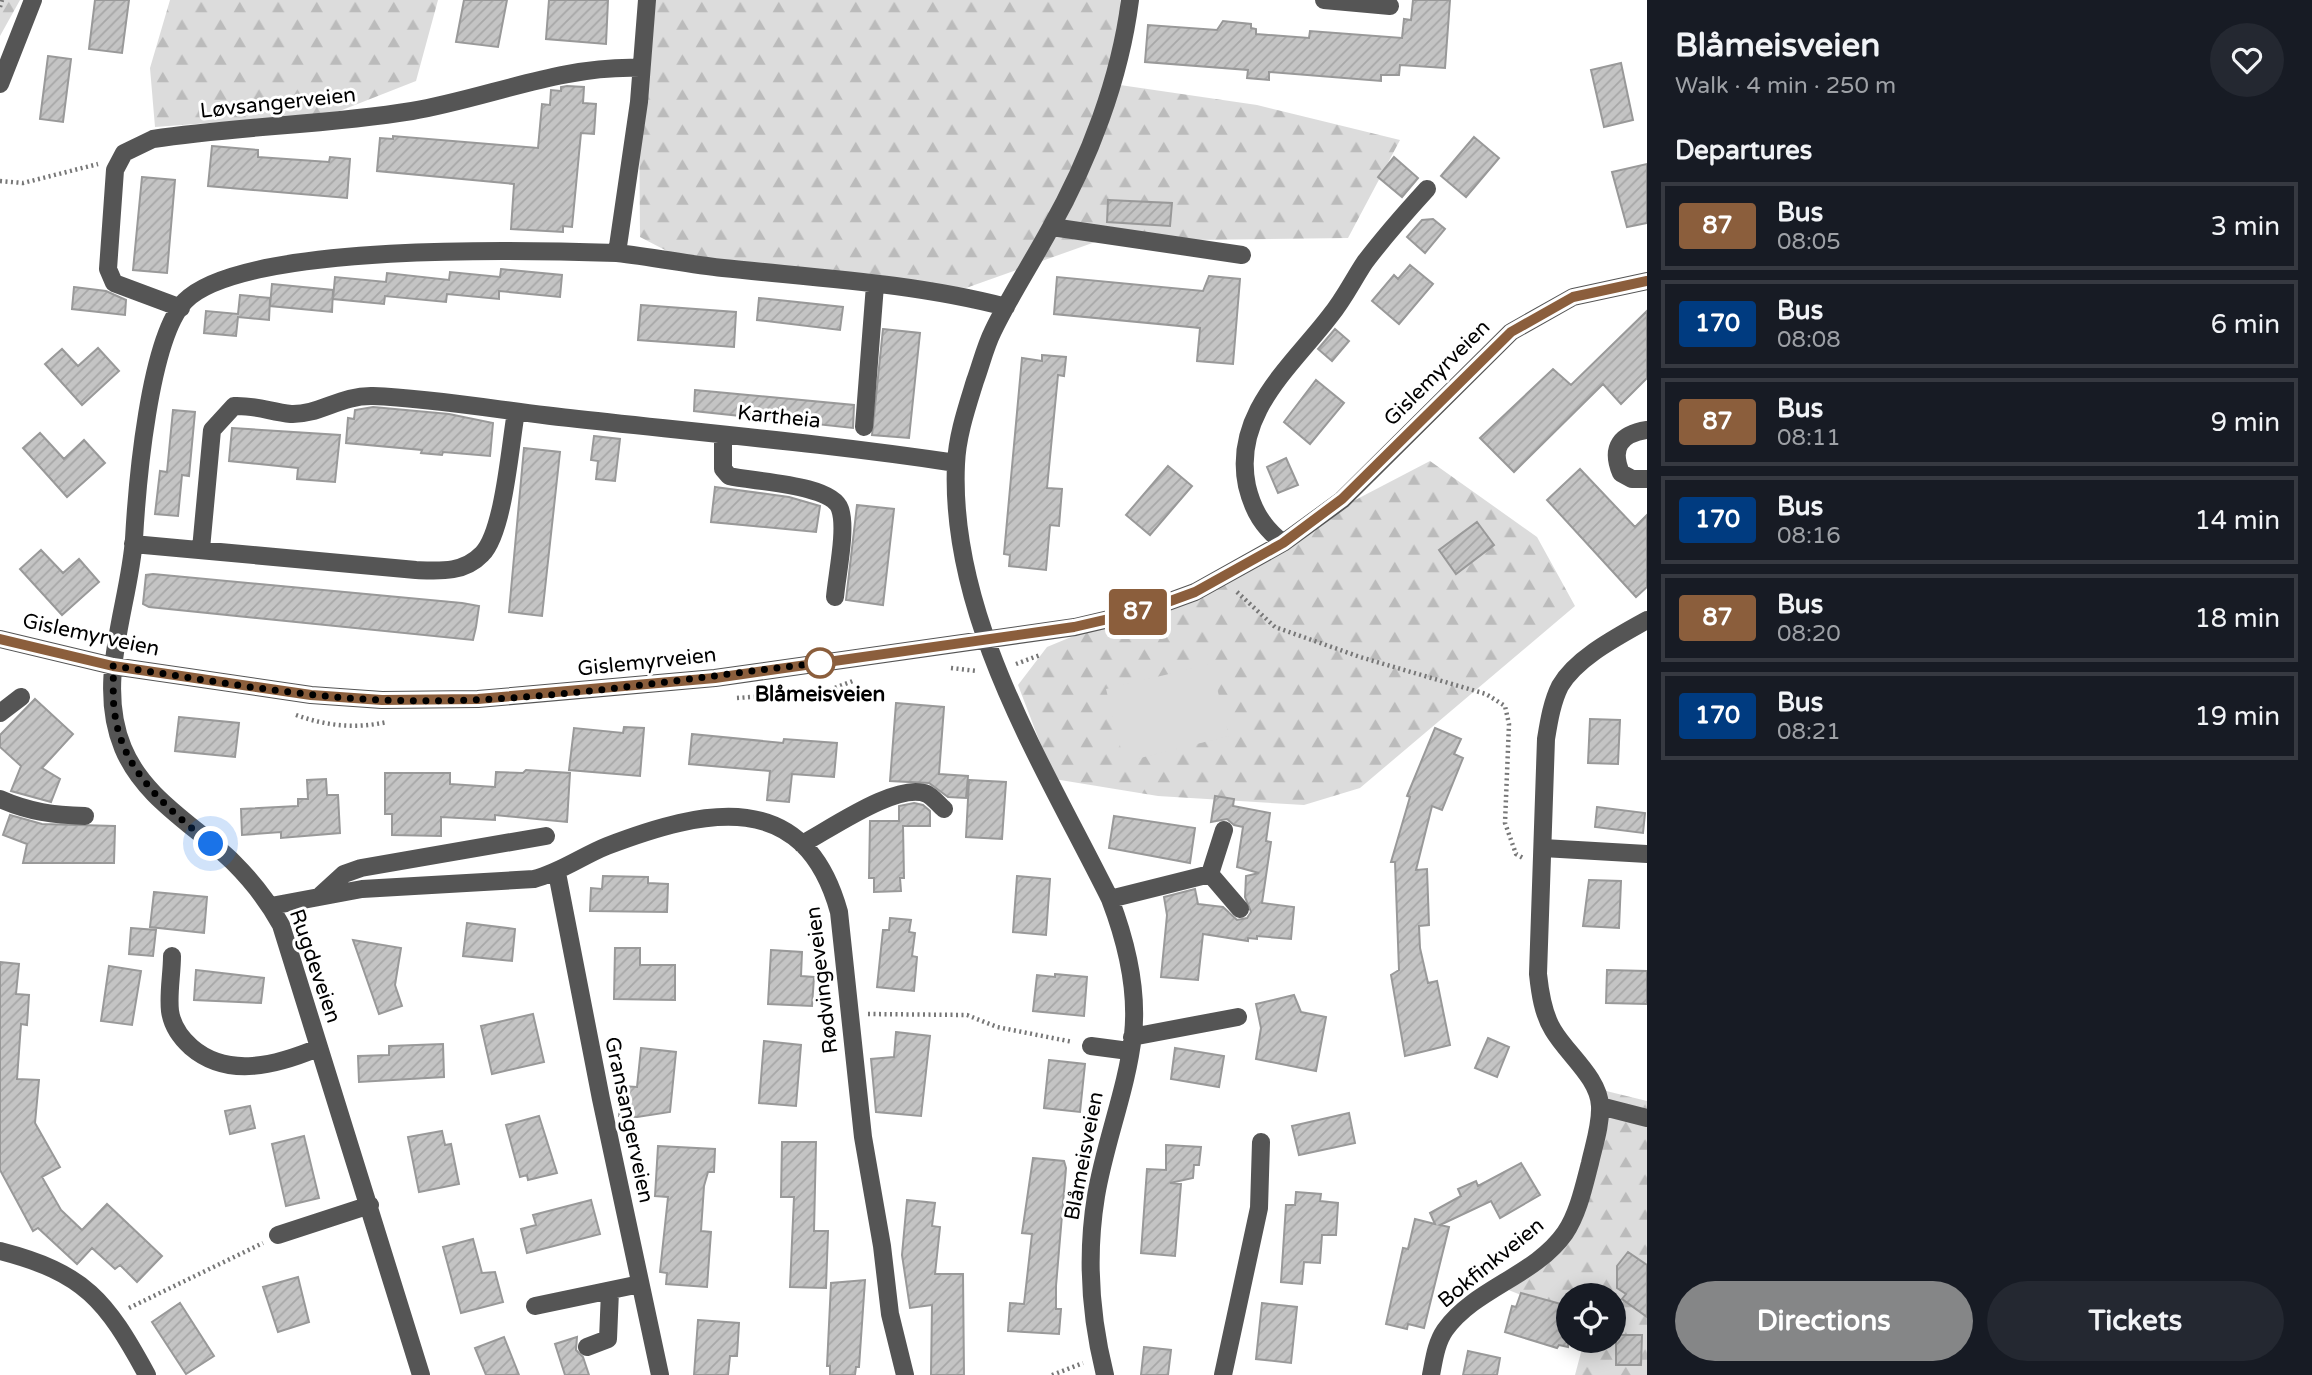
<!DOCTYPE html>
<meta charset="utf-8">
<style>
body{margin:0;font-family:"Varela Round",sans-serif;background:#242831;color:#f1f3f6;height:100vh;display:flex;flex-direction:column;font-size:26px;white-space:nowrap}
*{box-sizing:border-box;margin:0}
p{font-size:23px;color:#9ea1a6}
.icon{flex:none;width:38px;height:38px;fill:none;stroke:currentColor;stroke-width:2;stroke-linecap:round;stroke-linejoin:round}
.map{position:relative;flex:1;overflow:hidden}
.details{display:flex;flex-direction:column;background:#171b24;width:665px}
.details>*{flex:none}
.badge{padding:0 14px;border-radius:5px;font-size:24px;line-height:46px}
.buttons{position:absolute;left:1556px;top:1283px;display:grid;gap:14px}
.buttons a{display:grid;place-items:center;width:70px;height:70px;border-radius:50%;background:#171b24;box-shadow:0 4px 18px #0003;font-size:35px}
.you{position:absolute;width:35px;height:35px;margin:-18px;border:5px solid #fff;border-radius:50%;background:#1a73e8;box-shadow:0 0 0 10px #1a73e833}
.map>.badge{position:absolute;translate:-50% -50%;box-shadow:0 0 0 4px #fff}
h2{padding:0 28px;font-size:26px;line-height:63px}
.round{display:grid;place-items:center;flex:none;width:74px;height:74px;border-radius:37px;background:#242831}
.summary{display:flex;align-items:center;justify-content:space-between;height:119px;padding:0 28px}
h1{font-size:33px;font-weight:800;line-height:52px}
.primary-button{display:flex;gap:14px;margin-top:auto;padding:14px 28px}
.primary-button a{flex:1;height:80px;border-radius:42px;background:#858687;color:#fff;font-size:28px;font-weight:800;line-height:80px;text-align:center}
.primary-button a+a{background:#242831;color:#f1f3f6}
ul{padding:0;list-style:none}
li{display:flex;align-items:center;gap:21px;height:88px;margin:0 14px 10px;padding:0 14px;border:4px solid #363941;border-radius:0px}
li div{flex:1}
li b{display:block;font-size:26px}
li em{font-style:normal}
li .badge{min-width:77px;font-weight:700;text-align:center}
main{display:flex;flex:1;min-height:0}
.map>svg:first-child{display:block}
.forest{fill:url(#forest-firs)}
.pitch{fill:#dcdcdc}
.building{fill:url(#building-hatch);stroke:#999;stroke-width:2}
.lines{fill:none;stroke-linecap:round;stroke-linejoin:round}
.path{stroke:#777;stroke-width:4.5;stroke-dasharray:2 3.5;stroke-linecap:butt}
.minor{stroke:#555;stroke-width:18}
.line-casing{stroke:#fff;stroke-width:16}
.line{stroke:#8b5e3c;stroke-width:10}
.walk{stroke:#000;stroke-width:7;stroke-dasharray:0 12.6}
.stop-dot{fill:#fff;stroke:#8b5e3c;stroke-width:3.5}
.labels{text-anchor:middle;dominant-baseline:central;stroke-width:6;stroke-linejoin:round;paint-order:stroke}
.street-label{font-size:21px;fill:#000;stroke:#fff}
.stop-label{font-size:21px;font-weight:bold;fill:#000;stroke:#fff}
</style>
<main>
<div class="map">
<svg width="1647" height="1375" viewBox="0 0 1647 1375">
<defs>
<pattern id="forest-firs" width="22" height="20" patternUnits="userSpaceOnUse" patternTransform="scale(1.75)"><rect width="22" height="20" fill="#dcdcdc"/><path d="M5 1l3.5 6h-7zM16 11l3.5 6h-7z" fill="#bbb"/></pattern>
<pattern id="building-hatch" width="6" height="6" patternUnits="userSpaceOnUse" patternTransform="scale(1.75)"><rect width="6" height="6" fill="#c4c4c4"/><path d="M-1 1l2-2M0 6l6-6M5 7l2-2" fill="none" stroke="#a7a7a7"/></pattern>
</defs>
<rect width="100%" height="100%" fill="#fff"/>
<path class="forest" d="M0,0H20L0,36Z
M170,0H438L416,81L332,114L155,127L150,68Z
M647,0H1120V85L1257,105L1400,140L1348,238L1098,241L966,288L831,279L690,263L640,237L639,94Z
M1430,461L1537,537L1575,606L1360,788L1304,805L1158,796L1054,779L1018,685L1047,647L1177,593Z
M1594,1088L1647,1101V1375H1575L1584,1341L1614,1340V1295H1568V1314L1506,1289L1551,1238L1597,1172Z"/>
<path class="pitch" d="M1211,664L1229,736L1124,762L1106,689Z"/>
<path class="building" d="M95,0H129L122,53L89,49Z
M464,0H507L498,47L456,42Z
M549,0H608L606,44L546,39Z
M1413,0H1450L1445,68L1400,65L1399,75H1381V81L1269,72V80L1247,78L1248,70L1145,62L1148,25L1217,30L1223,21L1251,24V28L1256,29V34L1309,38L1310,31L1402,38L1404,19L1411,20Z
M48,56L71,59L63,122L40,119Z
M1621,63L1633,120L1604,127L1591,70Z
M567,86L584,87L583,103L596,104L594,134L581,133L572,227L563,226V232L511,229L514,184L377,171L380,138L393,139V136L538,148L542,104L550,105L551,90L561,91V87Z
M1474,137L1499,158L1466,197L1441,176Z
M212,146L258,150V157L329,162L330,157L350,159L347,198L208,186Z
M1394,157L1418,178L1402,197L1378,177Z
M1647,164V223L1627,227L1612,172Z
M142,177L175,180L167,273L133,270Z
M1108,200L1172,203L1170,226L1107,222Z
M1433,219L1445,229L1425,253L1407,237L1422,220Z
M1410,265L1433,284L1399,324L1372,301L1394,275L1398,279Z
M501,269L562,275L560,297L499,291V299L447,294L446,302L385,296L384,304L333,299L335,277L386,282L387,273L449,280L450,272L500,277Z
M1209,276L1240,279L1233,364L1197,361L1200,328L1054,314L1057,277L1203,291Z
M272,284L333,290L332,312L270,306Z
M74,287L106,291L126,300L125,315L72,309Z
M240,295L270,298L269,320L238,317L236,336L204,333L206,311L238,314Z
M759,298L843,307L840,330L757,320Z
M641,305L736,312L734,347L638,340Z
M1647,311V378L1621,404L1603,384L1514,472L1480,438L1553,369L1571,385Z
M883,329L920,333L909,438L872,435Z
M1335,329L1349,341L1332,361L1318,349Z
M98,348L119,371L82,405L45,364L62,349L78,366Z
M1042,355L1066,357L1064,376L1058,375L1047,488L1062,489L1059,526L1050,525L1046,570L1009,566L1010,555L1004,554L1022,358L1042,361Z
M1316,380L1344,403L1310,444L1284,422Z
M695,390L854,405L853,428L694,411Z
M373,407L449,414L493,423L490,456L443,452L442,455L421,453L422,450L346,443L348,418L354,419L355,410Z
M173,410L195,412L189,476L182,475L178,516L155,514L160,471L167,472Z
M232,428L340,435L335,482L297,479L298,468L229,461Z
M40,433L64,459L84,440L105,463L67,497L23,448Z
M594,436L620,439L615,481L596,479L598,461L591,460Z
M524,448L560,452L542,616L509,612Z
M1286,458L1298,485L1278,493L1267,467Z
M1168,466L1192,486L1150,535L1126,515Z
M1580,469L1635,527L1647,515V587L1636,597L1547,500Z
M715,487L789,497L820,506L816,532L711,522Z
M857,505L894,509L883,605L846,600Z
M1477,522L1494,545L1456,574L1439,550Z
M41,550L63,573L79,559L99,582L62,615L20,569Z
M153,574L462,603L479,606L476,627L473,640L149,607L143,604L146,575Z
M35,699L73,734L42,768L60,779L51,802L11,791L21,766L0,747V735Z
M896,703L944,707L939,774L968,776L966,798L948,797L929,783L890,781Z
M179,717L239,723L235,757L175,751Z
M1590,719L1620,720L1618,764L1588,763Z
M624,727L644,728L640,776L569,770L574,728L623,733Z
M1435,728L1461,739L1454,754L1463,758L1442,810L1432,806L1416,870L1427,869L1429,925L1419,926L1420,948L1428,983L1437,981L1450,1045L1405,1056L1391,975L1399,970L1395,862H1391L1410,797L1407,796Z
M692,734L783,743L784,739L837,743L834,777L792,774L789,802L767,800L770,771L689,764Z
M526,770L570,773L567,822L495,815V820L441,817V836L392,835V814H385V773H450V784L495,787L496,772L523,773Z
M326,779L327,795H338L340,833L281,838V832L242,835L241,809L298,806V799H308L307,780Z
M969,780L1006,782L1002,839L966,837Z
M1215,796L1234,799L1233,806L1270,813L1266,841L1271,842L1262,903L1294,907L1291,939L1257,936V939L1248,938V941L1203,934L1198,980L1161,977L1167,915L1164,897L1195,889L1198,904L1223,907L1237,920L1247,918L1251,912L1245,897L1246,876L1259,873L1237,867L1243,827L1234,825L1227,819L1211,822Z
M914,803L923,805L930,811V826H903L904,878H900L901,891L874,892V878H869L870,821H899V806Z
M1597,807L1645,813L1643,833L1595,827Z
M10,815L42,824L115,826L114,863H23L27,844L3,835Z
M1114,816L1195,828L1190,863L1109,848Z
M603,876L648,877V883L668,884L667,912L590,911L591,888L602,889Z
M1017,876L1050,879L1046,935L1013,932Z
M1589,880L1621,881L1619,928L1583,926Z
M154,892L207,897L204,933L150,927Z
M890,918L911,920L909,932L915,933L912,956L917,957L914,991L877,987L883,930H889Z
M467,923L515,929L512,961L463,956Z
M131,928L156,930L153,956L129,954Z
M353,940L401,948L395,985L402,1006L379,1014Z
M615,948H640V965H675V1000L614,999Z
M771,950L802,952L801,976L814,977L812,1006L768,1004Z
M0,962L19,964L16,994L29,995L27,1025L21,1024L17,1079L39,1080L35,1123L60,1167L42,1177L61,1210L82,1230L107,1204L162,1256L137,1282L120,1265L115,1269L92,1248L77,1264L38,1228L33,1231L0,1170Z
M109,966L141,971L132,1025L101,1021Z
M196,970L264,978L261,1003L194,1000Z
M1607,970L1647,971V1004L1606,1003Z
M1055,974L1087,977L1084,1016L1033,1011L1037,975L1055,977Z
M1294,995L1301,1012L1326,1017L1316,1071L1256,1059L1261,1028L1256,1004Z
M533,1014L544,1062L492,1074L481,1026Z
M896,1032L930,1036L921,1116L876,1112L871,1059L894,1057Z
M1488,1038L1509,1047L1497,1077L1475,1068Z
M764,1041L801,1045L796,1106L759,1103Z
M443,1044L444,1077L359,1082L358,1056L389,1055V1046Z
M641,1048L676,1052L670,1112L637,1117L619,1116L622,1086L637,1087Z
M1175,1048L1224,1056L1219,1087L1171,1079Z
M1049,1060L1085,1064L1080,1112L1044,1108Z
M250,1106L255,1128L230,1134L225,1111Z
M1349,1113L1355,1143L1299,1155L1292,1126Z
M539,1116L557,1173L528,1180L527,1175L520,1177L506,1125Z
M442,1131L445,1145L451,1144L459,1184L419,1192L408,1137Z
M304,1136L319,1198L286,1206L272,1144Z
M782,1142H816L814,1231H828L826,1288L790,1287L794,1197H781Z
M1166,1145L1201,1147L1199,1165H1194L1193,1178L1170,1183L1181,1184L1175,1256L1141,1253L1147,1169L1166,1170Z
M658,1146L715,1149L714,1172H708L704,1186L701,1231L711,1232L707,1287L666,1284L667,1273L660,1272L668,1197L655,1196Z
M1033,1158L1064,1161L1066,1168L1056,1286V1309H1061L1059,1334L1008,1331L1010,1303L1024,1304L1032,1234L1022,1233Z
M1521,1163L1540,1195L1500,1218L1491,1201L1440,1225L1449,1227L1424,1328L1408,1324L1407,1329L1386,1324L1403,1248L1408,1249L1415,1219L1435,1224L1430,1213L1461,1196L1458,1189L1476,1181L1478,1186Z
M1296,1192L1321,1194L1320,1201L1338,1203L1336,1235H1322L1320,1263L1304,1262L1302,1284L1281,1282L1286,1205H1295Z
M591,1200L600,1234L527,1253L521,1229L536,1225L533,1215Z
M907,1200L935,1203L932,1226L940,1227L935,1274H963L964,1375H931L932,1305L910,1308L902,1255Z
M473,1239L482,1273L495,1272L503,1302L461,1313L443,1247Z
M1628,1252L1647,1265V1317L1622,1299L1626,1294L1617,1288V1266Z
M298,1277L309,1322L278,1332L263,1287Z
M865,1280L859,1367H856L855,1375H830V1366H827L831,1283Z
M1521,1293L1568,1306V1347L1559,1345L1557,1348L1505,1332L1512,1306L1516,1307Z
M180,1303L214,1356L186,1374L152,1322Z
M1262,1303L1297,1307L1291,1363L1256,1359Z
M698,1320L739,1323L737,1356H730L728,1375H694Z
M1616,1335H1642L1641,1365H1616Z
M504,1337L519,1375H486L475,1348Z
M577,1337L576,1350L583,1357L589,1375H565L555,1344Z
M1144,1347L1171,1350L1168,1375H1141Z
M1468,1351L1500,1358L1497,1375H1463Z"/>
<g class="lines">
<path class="path" d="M0,7L2,0
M0,181L23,183L98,164
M1237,592L1275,627L1360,657L1486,694L1505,706L1509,724L1505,823L1516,854L1523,858
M1016,664L1040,655
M951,668L977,671
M737,698L824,692L853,681
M296,715C327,726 355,729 387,722
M868,1014L967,1015L997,1027L1073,1042
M129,1308L263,1243
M1052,1375L1083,1363"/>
<path class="minor" d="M1324,0L1390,6
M0,84L33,0
M1052,227L1242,255
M617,253C652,257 688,264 723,268C817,278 914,283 1006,307
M181,308L114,283L108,269L115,170L124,153L153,139C239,126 326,125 412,111C488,98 562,65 640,68
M864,427L875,285
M1647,430C1621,434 1610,447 1621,473L1632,479H1647
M723,435V469L729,476C754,482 832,484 840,509C847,529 837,574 835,597
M1283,543C1263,527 1253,511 1247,486C1232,414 1291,367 1330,316C1344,299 1353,280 1365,262C1384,237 1406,212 1427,189
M133,544L416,570C440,571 464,573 482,554C504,532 510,445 516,412
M201,549L212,430L234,406C255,405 271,412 291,414C319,415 341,395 373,396C442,399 509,412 578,419C704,433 830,444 956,463
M0,639L113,666L311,695L382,700L478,699L715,678L1075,627L1143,611L1195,592L1283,543L1342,500L1511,332L1573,297L1647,281
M0,713L21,697
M0,799C29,812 54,815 85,816
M802,844C829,830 898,781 927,794C933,797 939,805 944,809
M1543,848L1647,854
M557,873L601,1099L660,1375
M1210,874L1224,830
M321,895L344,874L361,868L546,836
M1110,899L1210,874L1240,909
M271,906L362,889L534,879C561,872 582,856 607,846C704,809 804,786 839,912L863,1137L882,1246L890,1314L905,1375
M172,956C172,974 168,993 170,1011C172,1025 181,1038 191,1047C228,1079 277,1065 318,1048
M1132,1037L1238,1017
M1091,1046L1129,1051
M1600,1106L1647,1118
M278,1235L370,1205
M0,1251C85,1273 106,1300 147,1375
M535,1306L640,1284
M587,1347L608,1339L610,1291
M421,1375L281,925C268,901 252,881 233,862C195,825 144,799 123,748C95,681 129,607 134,539C137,485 149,339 185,301C243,242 530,250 617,253L639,102L647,0
M1105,1375C1090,1315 1086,1257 1096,1196C1105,1142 1127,1089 1133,1035C1138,989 1126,941 1110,899C1044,766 949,617 956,464C957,436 967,407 975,381C981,365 985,347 993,331C1010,296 1031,264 1050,229C1089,160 1120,79 1130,0
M1223,1375L1259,1208L1261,1142
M1431,1375C1434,1360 1436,1343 1445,1330C1475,1288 1535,1276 1565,1233C1578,1214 1584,1186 1590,1163C1594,1145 1601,1125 1600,1106C1599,1078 1567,1054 1553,1030C1543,1014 1540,993 1538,974L1546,739C1549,721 1552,702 1560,686C1577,657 1619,636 1647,620"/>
</g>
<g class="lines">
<defs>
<path id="line" d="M0,639L113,666L311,695L382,700L478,699L715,678L1074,627L1143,611L1195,592L1283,543L1342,499L1511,332L1573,297L1647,281"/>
</defs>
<use href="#line" class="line-casing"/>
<use href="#line" class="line"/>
<path class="walk" d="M211,844C168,809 123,772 115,715C112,699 114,682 113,666C202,679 291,696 381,700C529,706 674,679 820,663"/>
</g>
<circle class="stop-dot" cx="820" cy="663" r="14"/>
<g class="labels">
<g class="street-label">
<text transform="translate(278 103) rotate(-6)">Løvsangerveien</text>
<text transform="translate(1437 373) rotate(-45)">Gislemyrveien</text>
<text transform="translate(779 417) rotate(6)">Kartheia</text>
<text transform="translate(91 635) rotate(12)">Gislemyrveien</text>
<text transform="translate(647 662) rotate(-6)">Gislemyrveien</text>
<text transform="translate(315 966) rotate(71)">Rugdeveien</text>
<text transform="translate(822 980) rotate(-97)">Rødvingeveien</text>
<text transform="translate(629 1120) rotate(78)">Gransangerveien</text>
<text transform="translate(1084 1156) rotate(-79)">Blåmeisveien</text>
<text transform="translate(1491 1263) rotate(-39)">Bokfinkveien</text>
</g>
<g class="stop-label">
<text x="820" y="694">Blåmeisveien</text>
</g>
</g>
</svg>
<div class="buttons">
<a><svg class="icon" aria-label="locate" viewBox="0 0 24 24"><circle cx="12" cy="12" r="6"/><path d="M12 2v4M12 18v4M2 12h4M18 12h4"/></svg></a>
</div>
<div class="you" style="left:211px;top:844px"></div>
<b class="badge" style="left:1138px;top:612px;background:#8b5e3c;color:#fff">87</b>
</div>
<section class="details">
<div class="summary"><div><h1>Blåmeisveien</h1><p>Walk · 4 min · 250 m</p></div><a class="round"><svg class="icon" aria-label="heart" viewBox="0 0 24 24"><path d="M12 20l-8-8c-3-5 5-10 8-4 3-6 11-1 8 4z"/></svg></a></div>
<h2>Departures</h2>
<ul>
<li><span class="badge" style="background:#8b5e3c;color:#fff">87</span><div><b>Bus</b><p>08:05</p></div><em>3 min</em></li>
<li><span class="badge" style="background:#003b80;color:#fff">170</span><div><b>Bus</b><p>08:08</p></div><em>6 min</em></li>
<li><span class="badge" style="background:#8b5e3c;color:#fff">87</span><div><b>Bus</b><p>08:11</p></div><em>9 min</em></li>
<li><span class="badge" style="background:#003b80;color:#fff">170</span><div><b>Bus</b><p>08:16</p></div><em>14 min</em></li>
<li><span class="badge" style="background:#8b5e3c;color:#fff">87</span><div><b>Bus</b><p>08:20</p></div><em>18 min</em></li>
<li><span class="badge" style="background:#003b80;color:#fff">170</span><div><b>Bus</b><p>08:21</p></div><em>19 min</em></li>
</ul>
<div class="primary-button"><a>Directions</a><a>Tickets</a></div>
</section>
</main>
